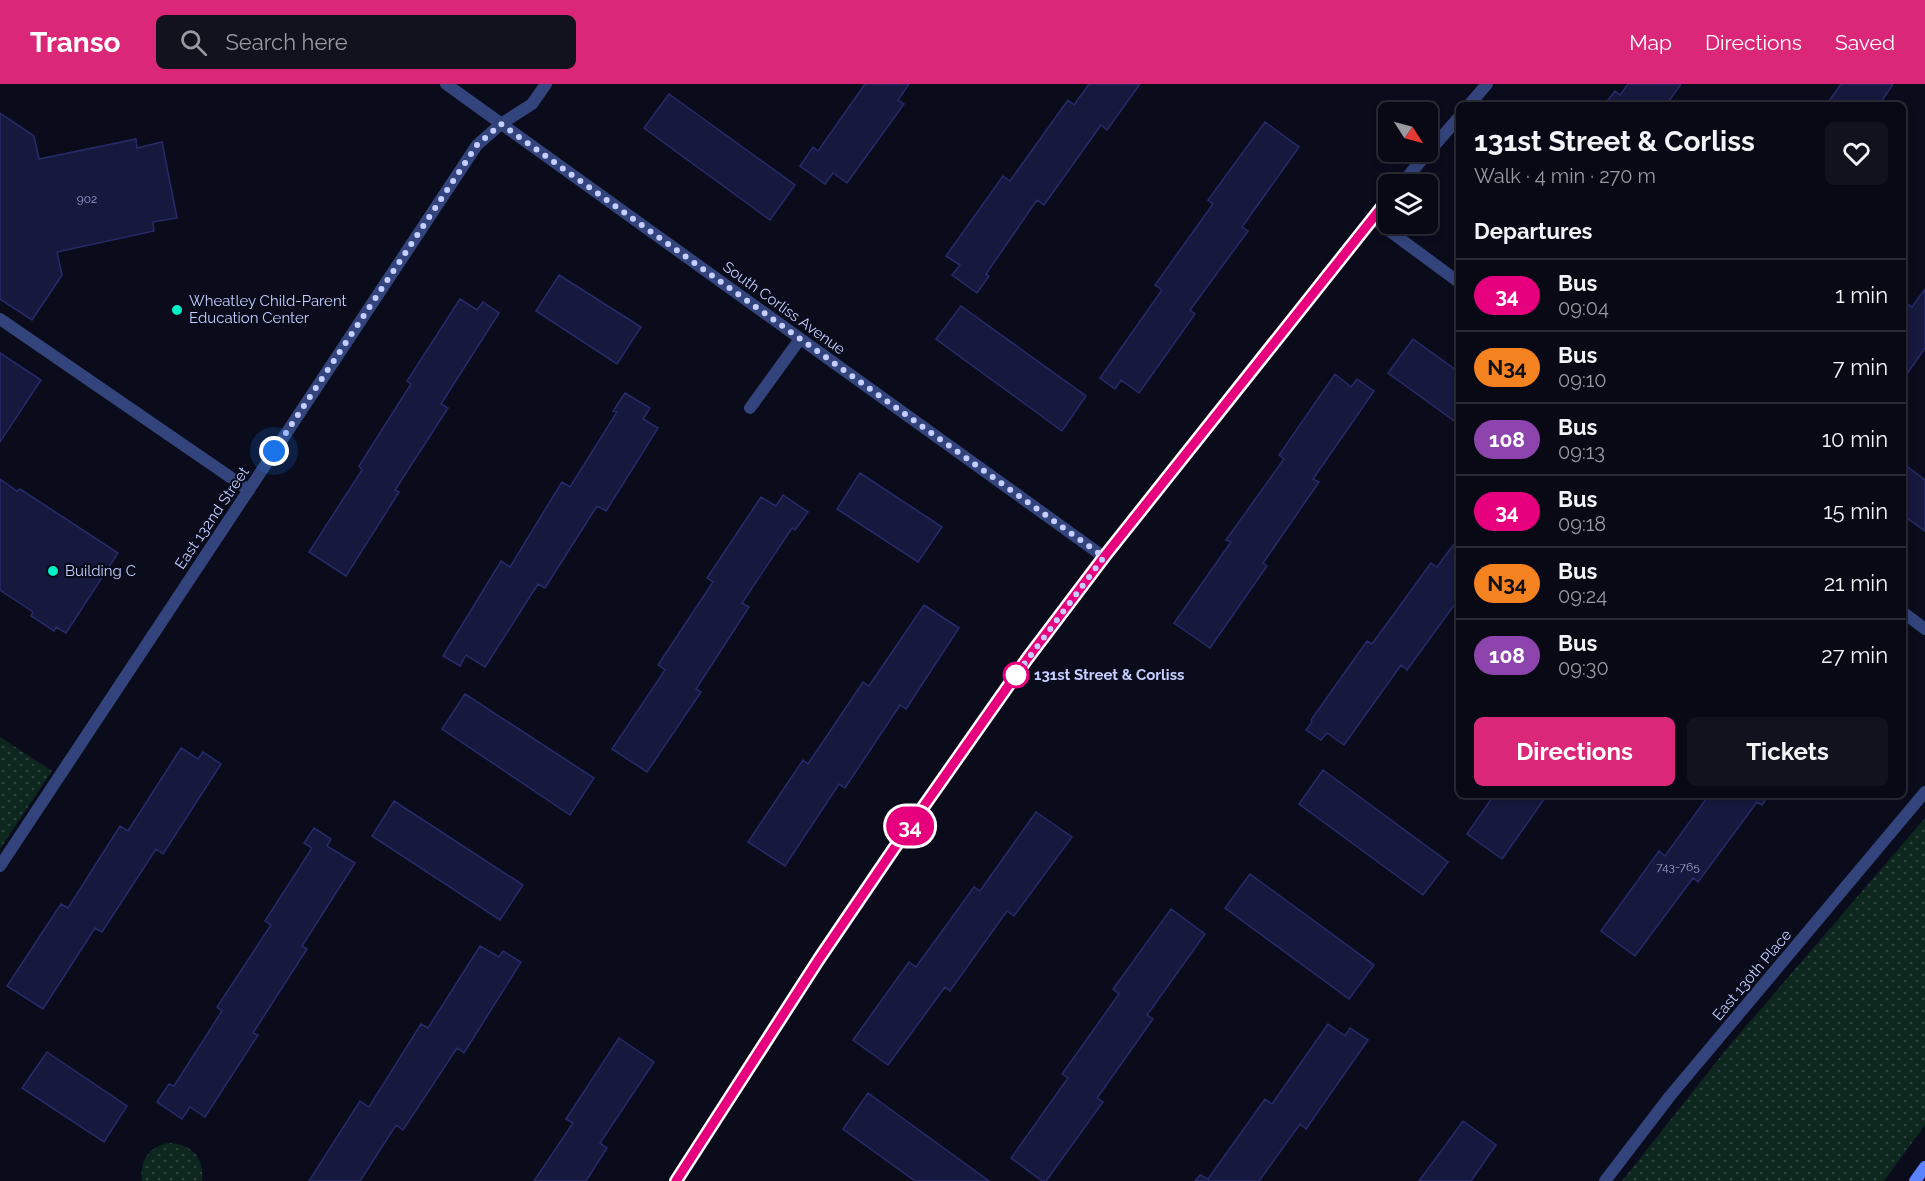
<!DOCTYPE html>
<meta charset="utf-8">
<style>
body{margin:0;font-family:Raleway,sans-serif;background:#11121e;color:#f1f3f6;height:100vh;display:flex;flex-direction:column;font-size:22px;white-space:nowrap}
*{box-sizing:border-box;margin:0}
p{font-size:20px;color:#989aa0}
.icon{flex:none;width:33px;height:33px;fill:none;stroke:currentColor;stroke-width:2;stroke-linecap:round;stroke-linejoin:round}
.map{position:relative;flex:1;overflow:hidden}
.details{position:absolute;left:1456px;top:18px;width:450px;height:696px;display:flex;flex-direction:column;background:#080915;border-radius:9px;box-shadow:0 3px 9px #0003,0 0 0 2px #292a34}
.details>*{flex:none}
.badge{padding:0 12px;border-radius:20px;font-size:21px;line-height:39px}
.needle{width:39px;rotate:126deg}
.tools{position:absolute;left:1378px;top:18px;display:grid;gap:12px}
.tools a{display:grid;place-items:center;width:60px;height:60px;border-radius:9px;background:#080915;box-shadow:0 3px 9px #0003,0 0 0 2px #292a34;font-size:30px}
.you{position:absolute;width:30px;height:30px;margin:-15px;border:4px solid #fff;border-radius:50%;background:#1a73e8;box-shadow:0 0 0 9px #1a73e833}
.map>.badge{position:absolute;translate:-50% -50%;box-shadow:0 0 0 3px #fff}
h2{padding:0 18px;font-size:22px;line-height:54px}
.round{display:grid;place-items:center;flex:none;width:63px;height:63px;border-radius:9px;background:#11121e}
.overview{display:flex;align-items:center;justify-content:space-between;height:102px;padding:0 18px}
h1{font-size:28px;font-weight:700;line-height:45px}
.action{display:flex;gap:12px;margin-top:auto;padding:12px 18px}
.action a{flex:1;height:69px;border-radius:9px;background:#db2777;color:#fff;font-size:24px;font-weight:700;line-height:69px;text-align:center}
.action a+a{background:#11121e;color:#f1f3f6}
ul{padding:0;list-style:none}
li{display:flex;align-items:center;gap:18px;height:72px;padding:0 18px;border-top:2px solid #292a34}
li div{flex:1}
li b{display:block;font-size:22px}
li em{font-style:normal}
li .badge{min-width:66px;font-weight:700;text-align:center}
header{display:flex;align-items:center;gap:36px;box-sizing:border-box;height:84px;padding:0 30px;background:#db2777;color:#fff}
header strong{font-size:28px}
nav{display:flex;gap:33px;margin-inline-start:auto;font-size:21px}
.search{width:420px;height:54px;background:#11121e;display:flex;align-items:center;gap:15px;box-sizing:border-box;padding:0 21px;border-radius:9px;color:#989aa0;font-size:22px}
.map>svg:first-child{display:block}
.grass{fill:url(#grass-dots)}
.building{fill:#16183d;stroke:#272b6a;stroke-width:1.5}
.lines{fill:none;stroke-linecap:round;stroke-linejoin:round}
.lane{stroke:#33447c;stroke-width:12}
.street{stroke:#33447c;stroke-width:12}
.secondary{stroke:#5c83ff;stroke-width:12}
.line-casing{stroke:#fff;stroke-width:14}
.line{stroke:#e6007e;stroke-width:9}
.walk{stroke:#c5ceff;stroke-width:6;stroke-dasharray:0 10.8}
.poi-dot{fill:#00f0c8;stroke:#0a0c1c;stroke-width:2}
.stop-dot{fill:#fff;stroke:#e6007e;stroke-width:3}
.labels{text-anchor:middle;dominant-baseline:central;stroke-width:4.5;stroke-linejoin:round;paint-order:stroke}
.number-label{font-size:12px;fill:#99a0ce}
.poi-label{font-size:15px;fill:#c5ceff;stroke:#0a0c1c;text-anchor:start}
.street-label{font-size:15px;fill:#c5ceff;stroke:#0a0c1c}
.stop-label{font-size:15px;font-weight:bold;fill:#c5ceff;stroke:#0a0c1c;text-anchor:start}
</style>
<header>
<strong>Transo</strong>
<div class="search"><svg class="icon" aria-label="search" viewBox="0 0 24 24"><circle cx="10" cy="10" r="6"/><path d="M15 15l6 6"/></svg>Search here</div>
<nav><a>Map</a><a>Directions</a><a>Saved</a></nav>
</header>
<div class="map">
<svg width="1925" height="1097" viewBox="0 0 1925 1097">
<defs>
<pattern id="grass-dots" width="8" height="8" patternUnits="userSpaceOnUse" patternTransform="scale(1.5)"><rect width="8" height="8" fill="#0d261e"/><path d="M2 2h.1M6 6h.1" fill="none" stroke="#2f4440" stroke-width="1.8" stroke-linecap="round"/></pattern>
</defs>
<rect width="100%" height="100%" fill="#0a0c1c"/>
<path class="grass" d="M0,653L52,687L0,765Z
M1925,734V1041L1884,1097H1622L1729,962Z
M168,1059C191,1059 205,1074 202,1097H142C139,1077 149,1063 168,1059Z"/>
<path class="building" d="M865,0H909L898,16L904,20L847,99L833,89L825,100L800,82L813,63L818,67Z
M1089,0H1140L1107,46L1101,41L1044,121L1037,116L986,190L989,192L977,209L952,191L960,181L946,172L1003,92L1010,97L1068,16L1074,21Z
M1628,0H1681L1666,21H1604L1615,7L1620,11Z
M1841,0H1893L1879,21H1826Z
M669,10L795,101L770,136L644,44Z
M0,29L34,52L39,75L136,55L137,64L162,58L177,134L153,138L154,147L57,168L62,191L32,236L0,215Z
M1265,38L1299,63L1242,143L1248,147L1190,226L1195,230L1139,309L1121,296L1115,305L1100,294L1162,206L1155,201L1213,120L1208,116Z
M559,191L641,243L617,280L536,227Z
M1925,205V264L1904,294V220L1905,219L1912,223Z
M460,215L477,226L483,218L499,229L441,320L448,324L395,406L399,408L346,492L309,468L362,386L359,382L411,300L407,297Z
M961,222L1086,312L1062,347L936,255Z
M1413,255L1460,289V341L1388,289Z
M0,269L41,296L0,358Z
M1335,290L1351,303L1357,295L1374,307L1313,395L1319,398L1263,479L1267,482L1210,564L1174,539L1231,458L1226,456L1284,375L1279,371Z
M625,309L650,324L643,335L658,344L606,427L597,422L545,504L538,500L485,583L466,571L460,582L443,572L501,477L510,483L562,398L570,403L617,328L613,327Z
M1904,380L1925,396V447L1904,432Z
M860,389L942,443L918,478L837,425Z
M0,395L17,407L20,405L118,469L66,549L56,543L54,547L31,532L33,528L0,506Z
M783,411L808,428L795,446L792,444L742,519L749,523L696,605L701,608L647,688L612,665L665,586L658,581L713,498L707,494L761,413L776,422Z
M1460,452V513L1407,586L1401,581L1344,661L1327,649L1321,656L1306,646L1312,638L1311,636L1367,557L1372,560L1431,479L1437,483Z
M924,521L959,544L906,625L900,621L845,704L839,700L785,782L748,758L803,676L808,680L863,598L869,602Z
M465,610L594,694L570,731L442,645Z
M181,664L198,675L203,668L221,680L163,770L156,765L102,848L95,844L43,925L7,902L61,820L68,824L120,742L128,747Z
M1323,686L1448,778L1423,811L1299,720Z
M1494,711H1547L1502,775L1467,750Z
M1709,711H1769L1762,721L1757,718L1698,798L1693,794L1635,872L1601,847L1659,767L1665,772Z
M394,717L523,801L500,836L372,752Z
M1036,728L1072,753L1014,832L1007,827L950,907L945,903L888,981L853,956L909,878L916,883L974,803L980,807Z
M314,744L331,755L327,762L355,779L302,862L307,865L253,949L258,951L205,1033L190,1023L182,1035L157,1018L169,1000L174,1002L222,927L217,923L271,841L265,837L312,764L304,759Z
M1250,790L1374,881L1349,915L1225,824Z
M1171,825L1205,850L1147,931L1153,935L1097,1014L1103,1018L1046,1097H1042L1011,1074L1068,994L1062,990L1119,910L1113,905Z
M480,862L499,873L503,867L521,878L464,969L457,964L403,1046L396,1041L360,1097H309L360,1017L369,1023L421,940L428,944Z
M1328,940L1345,952L1350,944L1368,956L1306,1045L1300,1040L1259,1097H1195L1200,1091L1208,1095L1265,1015L1272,1020Z
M619,954L654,978L600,1059L607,1064L586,1097H534L573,1039L566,1035Z
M47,968L127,1022L104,1058L22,1004Z
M868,1009L989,1097H915L843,1045Z
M1463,1037L1496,1061L1471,1097H1419Z"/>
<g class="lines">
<path class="lane" d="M0,235L249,406
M750,324L800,255"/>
<path class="street" d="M446,0L1104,473
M1469,21L1487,0
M1401,100L1460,32
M1372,134L1460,199
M1904,529L1925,545
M0,782L477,61L501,40L532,20L546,0
M676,1097L807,894L893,766L1027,575L1104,473L1389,114
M1605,1097L1670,1012L1925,708"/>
<path class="secondary" d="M1915,1097L1925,1083"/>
</g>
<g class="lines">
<defs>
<path id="line" d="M676,1097L819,875L893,766L1027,575L1104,473L1389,114"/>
</defs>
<use href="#line" class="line-casing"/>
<use href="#line" class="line"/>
<path class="walk" d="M274,367L477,61L501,40L1104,473L1016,591"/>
</g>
<g class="poi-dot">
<circle cx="177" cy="226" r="6"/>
<circle cx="53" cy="487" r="6"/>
</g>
<circle class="stop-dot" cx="1016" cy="591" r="12"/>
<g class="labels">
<g class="number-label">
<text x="87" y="115">902</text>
<text x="1678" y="783">743-765</text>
</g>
<g class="poi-label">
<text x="189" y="217">Wheatley Child-Parent<tspan x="189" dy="17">Education Center</tspan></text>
<text x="65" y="487">Building C</text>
</g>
<g class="street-label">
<text transform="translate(784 224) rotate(36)">South Corliss Avenue</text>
<text transform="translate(212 434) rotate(-56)">East 132nd Street</text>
<text transform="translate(1752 891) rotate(-50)">East 130th Place</text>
</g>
<g class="stop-label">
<text x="1034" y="591">131st Street &amp; Corliss</text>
</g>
</g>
</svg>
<div class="tools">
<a><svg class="needle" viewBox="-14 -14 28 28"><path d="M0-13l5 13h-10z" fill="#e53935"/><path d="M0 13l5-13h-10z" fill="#989aa0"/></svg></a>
<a><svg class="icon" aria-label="layers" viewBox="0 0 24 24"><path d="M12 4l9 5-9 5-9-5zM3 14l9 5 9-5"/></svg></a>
</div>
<div class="you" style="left:274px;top:367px"></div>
<b class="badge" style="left:910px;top:742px;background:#e6007e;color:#fff">34</b>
<section class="details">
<div class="overview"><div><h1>131st Street &amp; Corliss</h1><p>Walk · 4 min · 270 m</p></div><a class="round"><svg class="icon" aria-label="heart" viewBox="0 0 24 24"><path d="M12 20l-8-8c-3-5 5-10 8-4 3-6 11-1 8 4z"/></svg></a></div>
<h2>Departures</h2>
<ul>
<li><span class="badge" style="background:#e6007e;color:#fff">34</span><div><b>Bus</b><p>09:04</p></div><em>1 min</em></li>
<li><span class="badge" style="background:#f58220;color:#111">N34</span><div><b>Bus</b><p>09:10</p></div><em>7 min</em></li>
<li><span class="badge" style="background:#8e44ad;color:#fff">108</span><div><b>Bus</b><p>09:13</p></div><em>10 min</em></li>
<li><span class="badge" style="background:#e6007e;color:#fff">34</span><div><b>Bus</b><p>09:18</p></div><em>15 min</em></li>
<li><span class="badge" style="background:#f58220;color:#111">N34</span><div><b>Bus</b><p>09:24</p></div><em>21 min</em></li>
<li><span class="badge" style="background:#8e44ad;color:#fff">108</span><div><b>Bus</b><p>09:30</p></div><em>27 min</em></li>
</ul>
<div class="action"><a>Directions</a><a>Tickets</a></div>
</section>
</div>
